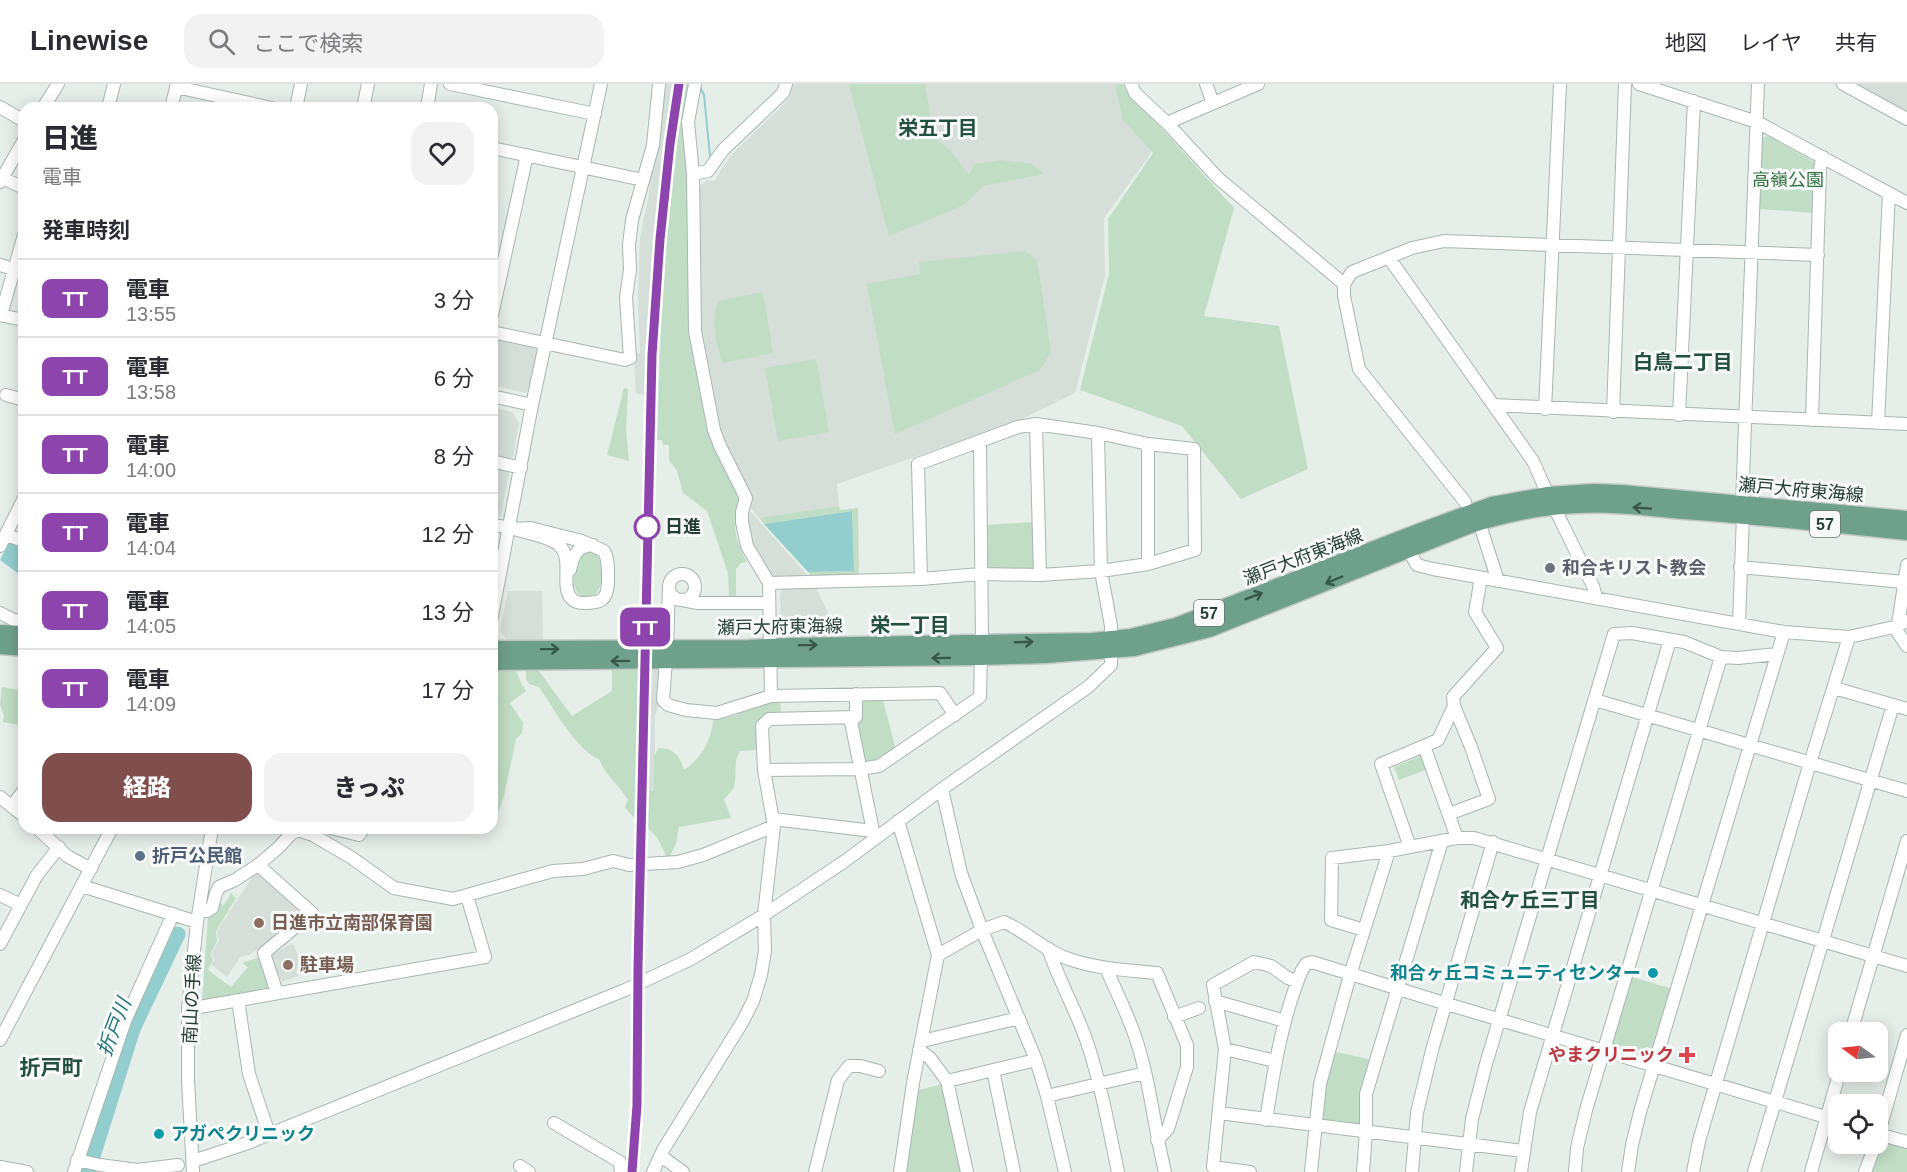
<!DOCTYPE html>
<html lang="ja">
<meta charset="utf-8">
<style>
body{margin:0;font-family:Helvetica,"Noto Sans JP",sans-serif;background:#f2f2f3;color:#2b2b33;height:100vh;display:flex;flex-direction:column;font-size:22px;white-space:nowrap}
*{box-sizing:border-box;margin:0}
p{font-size:20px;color:#7c7c81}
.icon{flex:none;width:33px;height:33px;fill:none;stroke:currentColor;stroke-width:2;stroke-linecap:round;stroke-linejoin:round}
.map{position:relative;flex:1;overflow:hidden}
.drawer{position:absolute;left:18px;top:18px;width:480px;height:732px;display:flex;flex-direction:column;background:#fff;border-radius:18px;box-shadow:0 3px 15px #0003}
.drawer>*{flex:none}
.badge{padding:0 12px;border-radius:9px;font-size:21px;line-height:39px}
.needle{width:39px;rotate:285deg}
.fabs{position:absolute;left:1828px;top:938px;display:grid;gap:12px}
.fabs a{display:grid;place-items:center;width:60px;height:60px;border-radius:12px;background:#fff;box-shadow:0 3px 15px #0003;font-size:30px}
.map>.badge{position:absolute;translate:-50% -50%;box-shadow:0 0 0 3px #fff}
h2{padding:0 24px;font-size:22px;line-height:54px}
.round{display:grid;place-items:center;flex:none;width:63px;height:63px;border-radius:18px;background:#f2f2f3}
.overview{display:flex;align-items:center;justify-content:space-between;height:102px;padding:0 24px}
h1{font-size:28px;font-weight:800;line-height:45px}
.button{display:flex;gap:12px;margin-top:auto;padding:12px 24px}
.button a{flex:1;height:69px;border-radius:18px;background:#804e4c;color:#fff;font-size:24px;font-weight:800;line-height:69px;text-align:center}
.button a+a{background:#f2f2f3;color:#2b2b33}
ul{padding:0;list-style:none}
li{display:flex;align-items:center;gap:18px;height:78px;padding:0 24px;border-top:2px solid #e1e1e2}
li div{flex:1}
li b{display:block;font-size:22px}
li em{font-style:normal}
li .badge{min-width:66px;font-weight:700;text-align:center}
header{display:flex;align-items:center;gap:36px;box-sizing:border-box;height:84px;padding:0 30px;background:#fff;border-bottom:2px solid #e1e1e2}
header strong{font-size:28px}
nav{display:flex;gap:33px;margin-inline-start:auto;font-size:21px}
.search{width:420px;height:54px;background:#f2f2f3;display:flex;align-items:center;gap:15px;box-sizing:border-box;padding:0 21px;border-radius:18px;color:#7c7c81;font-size:22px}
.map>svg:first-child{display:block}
.built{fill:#d5ded8}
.green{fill:#c1ddc5}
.water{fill:#94cdce}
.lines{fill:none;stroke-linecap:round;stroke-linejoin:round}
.stream{stroke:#94cdce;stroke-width:2}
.river{stroke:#94cdce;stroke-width:15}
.minor-casing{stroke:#a9b6b0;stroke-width:14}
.major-casing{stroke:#c2c9c6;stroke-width:19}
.minor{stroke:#fff;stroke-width:12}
.major{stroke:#6fa08c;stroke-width:16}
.rail{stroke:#617a70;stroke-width:2;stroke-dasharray:12 6;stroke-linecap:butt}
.oneway{stroke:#38574b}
.line-casing{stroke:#fff;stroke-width:14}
.line{stroke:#8e44ad;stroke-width:9}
.stop-dot{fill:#fff;stroke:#8e44ad;stroke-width:3}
.worship-dot{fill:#6b7280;stroke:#f7faf8;stroke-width:2}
.service-dot{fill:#5c6f8a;stroke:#f7faf8;stroke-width:2}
.education-dot{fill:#8d6e63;stroke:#f7faf8;stroke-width:2}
.culture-dot{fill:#0f9aa8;stroke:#f7faf8;stroke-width:2}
.health-dot{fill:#e0444e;stroke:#f7faf8;stroke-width:2}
.labels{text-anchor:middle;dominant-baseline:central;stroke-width:6;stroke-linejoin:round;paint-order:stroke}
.shield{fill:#f7faf8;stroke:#657770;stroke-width:1.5}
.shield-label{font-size:16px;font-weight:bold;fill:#263f35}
.park-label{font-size:18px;fill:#337343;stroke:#f7faf8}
.street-label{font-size:18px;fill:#263f35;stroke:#f7faf8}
.stop-label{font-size:18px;font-weight:bold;fill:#263f35;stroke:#f7faf8;text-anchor:start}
.worship-label{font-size:18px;font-weight:bold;fill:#5b616d;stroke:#f7faf8;text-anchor:start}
.service-label{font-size:18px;font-weight:bold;fill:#4e5e75;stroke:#f7faf8;text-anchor:start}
.education-label{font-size:18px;font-weight:bold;fill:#785e54;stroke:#f7faf8;text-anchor:start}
.culture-label{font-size:18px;font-weight:bold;fill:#0d838f;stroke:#f7faf8;text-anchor:end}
.health-label{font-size:18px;font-weight:bold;fill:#be3a42;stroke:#f7faf8;text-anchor:end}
.neighbourhood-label{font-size:20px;font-weight:bold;fill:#23503f;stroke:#f7faf8}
.water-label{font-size:20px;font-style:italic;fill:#247577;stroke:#f7faf8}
.quarter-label{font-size:21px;font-weight:bold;fill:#23503f;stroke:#f7faf8}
</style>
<header>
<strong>Linewise</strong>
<div class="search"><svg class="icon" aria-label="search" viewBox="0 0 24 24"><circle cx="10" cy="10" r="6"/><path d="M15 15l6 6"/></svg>ここで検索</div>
<nav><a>地図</a><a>レイヤ</a><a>共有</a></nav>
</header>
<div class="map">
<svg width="1907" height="1088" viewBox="0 0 1907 1088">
<rect width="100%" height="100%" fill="#e6eeea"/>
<path class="built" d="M662,0H686L674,86L668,155L660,272L657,356H647L646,312L636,309L634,270L640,269L638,212L640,153L648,116Z
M793,0H1126L1124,6L1163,41L1149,72L1104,134L1105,192L1075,309L1018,337L837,400L839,422L759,434L750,423L752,417L717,350L698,250L699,103L707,96L715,97L720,87L733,69L786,18L790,12Z
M1850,0H1907V31Z
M492,254L535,263L537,267L528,306L525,309L492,301Z
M492,323L512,328L519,339L513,373L510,376L492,372Z
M492,383L507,386L509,390L501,431L498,433L492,432Z
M750,427L809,493H775L770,490L755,465L751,456L748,439Z
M785,504H816L827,526L832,552L785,553L781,549L780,509Z
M508,507H542L543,557H508L500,547Z
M662,584L659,621L655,631L654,702L651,707H638L641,585Z
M256,787L307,830L249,871L240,873L227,893L211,880L215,875L211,871L219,856L217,847Z
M293,859L305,889L282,898L270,872Z"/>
<path class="green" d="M686,0H693L690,89L692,249L739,413C732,439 734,454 747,478L741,479L736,485V512H729L728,489L707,427L683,409L677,387L669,376V361H663L662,356H657C660,266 663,176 674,86C677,57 682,29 686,0Z
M849,0H925L934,53L952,68L969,91L974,80L1002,76L1032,80L1044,90L983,102L964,121L889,152Z
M1115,0H1123V2L1234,124L1204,232L1279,242L1308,385L1241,415L1182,342L1080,306L1109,190L1108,135L1153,69L1123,36Z
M1768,52L1817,79L1815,129L1759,125L1761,54Z
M1025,167L1037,176L1051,268L1040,286L895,350L867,200L920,190L919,178Z
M763,208L773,269L722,279C718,261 709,234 719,217Z
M816,275L829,348L778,357L765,284Z
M624,304L628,305L626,345L629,377L607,371Z
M839,422L840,426L858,424L859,493H812L808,488L854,487L852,427L764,440L759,434Z
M1032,438L1034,440L1035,483L1032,486L986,485L984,441Z
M587,465L596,469C605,480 605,511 588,514L578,510L574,501V477Z
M612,585H641L639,707H652L654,702V672L659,664C674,664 680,672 684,686C704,672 712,654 714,630L725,634L737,631L741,624L780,615L781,630C752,631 759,643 758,666L740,667C733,678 737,691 734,703C732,707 727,712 724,715L731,734L679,743L676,759L668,777C664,768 661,758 654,750C645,740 633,735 625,723L628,716C619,701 605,691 599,675C576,666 553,623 539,603L529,600L526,595V587L538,586L572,632L612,607Z
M492,587H516L522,601L526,607L510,619L523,639L522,649L516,655L504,712L495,737L492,739Z
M2,603L24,607L19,641L3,638L4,632L0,621Z
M864,613H882L896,666L878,677L861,681L853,637H861V617Z
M1421,672L1424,673L1428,685L1399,696L1394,683Z
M231,809L236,814L216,847L217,857L210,871L213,875L208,886L231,903L248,883L242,879L260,873L271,904L202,916L208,831L218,818L224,821Z
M1631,893L1673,905L1650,974L1611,960Z
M1332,967L1373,976L1360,1041L1321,1037L1324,1002Z
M942,1000L962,1088H903L916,1007Z
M1881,1054L1907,1061V1088H1870Z"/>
<path class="water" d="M852,427L854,487L808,488L764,440Z
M9,459L24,464L23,493L0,476Z"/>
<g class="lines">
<path class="stream" d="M700,3L704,11L710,72"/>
<path class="river" d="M88,1088L133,945L178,850"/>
<defs>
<path id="minor" d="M450,0L595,30
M695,0L688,38L693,90L695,247L714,346L720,362L746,414L742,428V438L747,462L769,499L771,612
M1131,0L1135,9L1167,39L1218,94L1344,200
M1206,0L1213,19
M1639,0L1757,38L1907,119
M1843,0L1907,35
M176,3L272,24
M0,23L24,37
M43,24L58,0
M108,24L114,0
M171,24L177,0
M296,24L301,0
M363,24L368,0
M427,24L431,0
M1167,39L1258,0
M492,64L643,96
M693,90L708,87L723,66L783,9L786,0
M2,94L24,104
M0,98L24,56
M1389,174L1533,377L1548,411
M0,181L13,185
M0,231L24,236
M1,231L24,151
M492,231L527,71
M492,248L625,276L630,274L626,213L630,186L629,161L632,136L653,61L659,0
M6,311L24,316
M492,312L532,321
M1494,321L1907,340
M1545,325L1560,0
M1613,328L1625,0
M1679,331L1694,17
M1812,336L1820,84L1823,73
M1878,339L1889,109
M1036,340L1040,491
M980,359L982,560
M492,377L521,384
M1465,418L1359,285L1344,212V200L1352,188L1412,164L1444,157L1818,171
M1742,419L1758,0
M1554,423L1593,502L1596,513
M492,441L514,444
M530,444L582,457L604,467C609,476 608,488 608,499C607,517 600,519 584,519C579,519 574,518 571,514C560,501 574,475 559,461C551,453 527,449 515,445Z
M1482,447L1498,497
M6,451L24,457
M1404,459L1417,481L1433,485L1784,548L1849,553L1894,543L1907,537
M0,462L24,414
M1148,480V360
M1740,483L1904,498
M570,486C573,471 577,462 593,461
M669 503a13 13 0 1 1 26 0a13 13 0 1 1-26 0Z
M769,499L921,495L980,490L1040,491L1101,487L1148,480L1195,466L1194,365L1148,360L1098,349L1036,340L1018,343L918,380L921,495
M682,516L698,519H769
M0,529L14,536L24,537
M492,532L532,321L601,0
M1739,539L1743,432
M1898,541L1907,481
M1894,543L1907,562
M667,563L669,504
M666,576L663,616L668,621L686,626L717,629L771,612L940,609L955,631
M1834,604L1907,625
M1595,616L1907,707
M1454,622L1438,656L1424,662L1457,754
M850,633L873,747
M764,686L860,685L879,682L980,613L981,573
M942,705L961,789L982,846L1036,976L1047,1012L1065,1088
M0,713L24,732
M12,722L24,706
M1449,730L1489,715L1471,663L1454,622L1453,613L1497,564L1475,528L1481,494
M773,735L873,747V754
M898,737L938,871L913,999L900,1088
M37,744L67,772L91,785
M331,744L359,751L364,744
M1410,763L1381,680L1424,662
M258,781L312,829L264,869L277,909
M82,802L197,838
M0,811L21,821
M199,827H207L212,824L216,809L219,803L235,796L258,781L278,764L291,750L298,746L313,751L352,774L394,804L453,815L553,787L583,785L613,777L629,781L678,778L703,771L774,742
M1364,846L1331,836L1332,774L1389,767L1457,754H1474L1907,882
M0,860L37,791L59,763
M1048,864C1059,897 1076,926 1087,958C1101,1000 1109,1045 1118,1088
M938,871L982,846L1004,838C1027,848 1045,867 1069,875C1097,885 1128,886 1157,889L1187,961V983L1168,1045L1157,1056
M1106,884C1116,907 1127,929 1135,952C1150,996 1154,1043 1165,1088
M238,916L249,990L269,1050
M1215,917L1285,937
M188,925L485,873L467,812
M1174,933L1199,924
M1851,948L1907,757
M0,956L112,744
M922,957L1019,934
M1225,965L1275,977
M919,966L930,974L947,997L967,1088
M993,986L1014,1088
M947,997L1036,976
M1047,1012L1145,989
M1219,1029L1523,1067
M1266,1036C1274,985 1282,934 1302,886L1306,880L1312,878L1447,920L1839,1037
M554,1039L620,1078L621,1088
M1878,1050L1907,1058
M1878,1052L1907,951
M661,1072L683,1088
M77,1076L100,1081L137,1086L178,1081
M193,1077L248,1059L625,906L691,875L764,831L845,777L942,705L1088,603L1111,581V542L1101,487L1098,349
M520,1082L529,1088
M0,1083L27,1088
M74,1088L125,937L173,830
M193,1088L188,996V925L197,838L212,744
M653,1088L663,1066L743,937L753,917L761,891L765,867L764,831L774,742L764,686L762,642L769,635L856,633V610
M815,1088L838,996L849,982H860L879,987
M1250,1088L1213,1083L1225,965L1213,901L1254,878L1271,882L1288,894L1297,897
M1311,1088L1320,1000L1350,891L1389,767
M1363,1088L1366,1048V1010L1442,757
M1412,1088L1417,1029L1432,966L1493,758
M1466,1088L1472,1035L1486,980L1614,550L1632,549L1684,558L1721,573L1738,574L1777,570
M1521,1088L1530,1028L1670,556
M1575,1088L1577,1064L1586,1026L1721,573
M1628,1088L1632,1061L1640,1028L1784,548
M1693,1088L1699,1057L1810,679L1849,553
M1754,1088L1893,621
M1811,1088L1840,987
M1865,1088L1876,1059"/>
<path id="major" d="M0,549L24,550
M0,562L24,564
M492,565L749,564L791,562L1092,557L1131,553L1176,542L1421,447L1492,421L1548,411L1593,408L1621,409L1907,435
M492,578L981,573L1046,571L1134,564L1209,545L1470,441C1505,430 1542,422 1578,421C1618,419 1658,425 1697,428C1767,433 1837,441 1907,448"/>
</defs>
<use href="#minor" class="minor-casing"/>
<use href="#major" class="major-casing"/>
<use href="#minor" class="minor"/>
<use href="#major" class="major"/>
<path class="rail" d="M642,706C647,470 644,233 679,0
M632,1088L635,1049"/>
</g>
<defs><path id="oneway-shaft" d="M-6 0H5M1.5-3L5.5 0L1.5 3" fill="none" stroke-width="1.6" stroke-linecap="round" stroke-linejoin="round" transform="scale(1.5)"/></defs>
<g class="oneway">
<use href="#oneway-shaft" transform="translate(1642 424) rotate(-176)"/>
<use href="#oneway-shaft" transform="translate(1334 496) rotate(157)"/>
<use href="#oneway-shaft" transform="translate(1254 512) rotate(-21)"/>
<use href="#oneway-shaft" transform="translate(1024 558) rotate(-2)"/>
<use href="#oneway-shaft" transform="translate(808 561) rotate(-1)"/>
<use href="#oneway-shaft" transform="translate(550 565) rotate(-1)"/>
<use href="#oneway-shaft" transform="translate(941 574) rotate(179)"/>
<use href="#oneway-shaft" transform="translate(620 577) rotate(179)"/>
</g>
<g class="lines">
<defs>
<path id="line" d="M632,1088L637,1021L638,883L652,271L660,155L670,60L679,0"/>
</defs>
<use href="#line" class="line-casing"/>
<use href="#line" class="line"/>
</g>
<circle class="stop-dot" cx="647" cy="443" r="12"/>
<circle class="worship-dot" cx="1550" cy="484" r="6"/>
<circle class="service-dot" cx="140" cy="772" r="6"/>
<g class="education-dot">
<circle cx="259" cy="839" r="6"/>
<circle cx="288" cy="881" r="6"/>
</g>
<g class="culture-dot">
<circle cx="1653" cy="889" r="6"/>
<circle cx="159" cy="1050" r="6"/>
</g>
<path class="health-dot" d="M1684 962h6v6h6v6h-6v6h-6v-6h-6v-6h6z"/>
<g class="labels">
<g class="shield">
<rect x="1810" y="427" width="30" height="26" rx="4.5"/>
<rect x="1194" y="516" width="30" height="26" rx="4.5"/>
</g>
<g class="shield-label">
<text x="1825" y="440">57</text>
<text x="1209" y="529">57</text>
</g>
<g class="park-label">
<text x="1788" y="96">高嶺公園</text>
</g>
<g class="street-label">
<text transform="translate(1801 406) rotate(5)">瀬戸大府東海線</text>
<text transform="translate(1303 473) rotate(-21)">瀬戸大府東海線</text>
<text transform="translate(780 543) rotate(-1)">瀬戸大府東海線</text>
<text transform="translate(192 915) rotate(-87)">南山の手線</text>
</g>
<g class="stop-label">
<text x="665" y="443">日進</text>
</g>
<g class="worship-label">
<text x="1562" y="484">和合キリスト教会</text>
</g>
<g class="service-label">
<text x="152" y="772">折戸公民館</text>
</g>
<g class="education-label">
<text x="271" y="839">日進市立南部保育園</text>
<text x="300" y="881">駐車場</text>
</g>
<g class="culture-label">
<text x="1641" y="889">和合ヶ丘コミュニティセンター</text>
<text x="171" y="1050" text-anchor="start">アガぺクリニック</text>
</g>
<g class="health-label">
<text x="1674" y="971">やまクリニック</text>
</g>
<g class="neighbourhood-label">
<text x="938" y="44">栄五丁目</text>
<text x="1683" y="278">白鳥二丁目</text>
<text x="910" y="541">栄一丁目</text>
<text x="1530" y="816">和合ケ丘三丁目</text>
</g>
<g class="water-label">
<text transform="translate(114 943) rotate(-69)">折戸川</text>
</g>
<g class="quarter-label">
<text x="51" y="983">折戸町</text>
</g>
</g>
</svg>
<div class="fabs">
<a><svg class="needle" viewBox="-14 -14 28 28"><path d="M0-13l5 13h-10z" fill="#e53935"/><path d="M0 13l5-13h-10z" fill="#7c7c81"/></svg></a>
<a><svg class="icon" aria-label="locate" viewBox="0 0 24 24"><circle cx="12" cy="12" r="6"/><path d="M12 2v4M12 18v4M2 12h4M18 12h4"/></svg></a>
</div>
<b class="badge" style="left:645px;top:543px;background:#8e44ad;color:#fff">TT</b>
<section class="drawer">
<div class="overview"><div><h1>日進</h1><p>電車</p></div><a class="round"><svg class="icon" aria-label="heart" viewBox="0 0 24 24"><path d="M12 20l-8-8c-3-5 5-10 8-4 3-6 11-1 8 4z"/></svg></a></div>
<h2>発車時刻</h2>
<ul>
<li><span class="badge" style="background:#8e44ad;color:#fff">TT</span><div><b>電車</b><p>13:55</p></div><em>3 分</em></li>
<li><span class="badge" style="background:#8e44ad;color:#fff">TT</span><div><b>電車</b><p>13:58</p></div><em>6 分</em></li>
<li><span class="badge" style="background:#8e44ad;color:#fff">TT</span><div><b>電車</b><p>14:00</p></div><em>8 分</em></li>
<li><span class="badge" style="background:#8e44ad;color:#fff">TT</span><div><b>電車</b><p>14:04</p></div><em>12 分</em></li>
<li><span class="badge" style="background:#8e44ad;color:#fff">TT</span><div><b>電車</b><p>14:05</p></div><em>13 分</em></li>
<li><span class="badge" style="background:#8e44ad;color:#fff">TT</span><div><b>電車</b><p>14:09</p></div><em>17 分</em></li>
</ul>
<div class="button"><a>経路</a><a>きっぷ</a></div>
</section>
</div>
